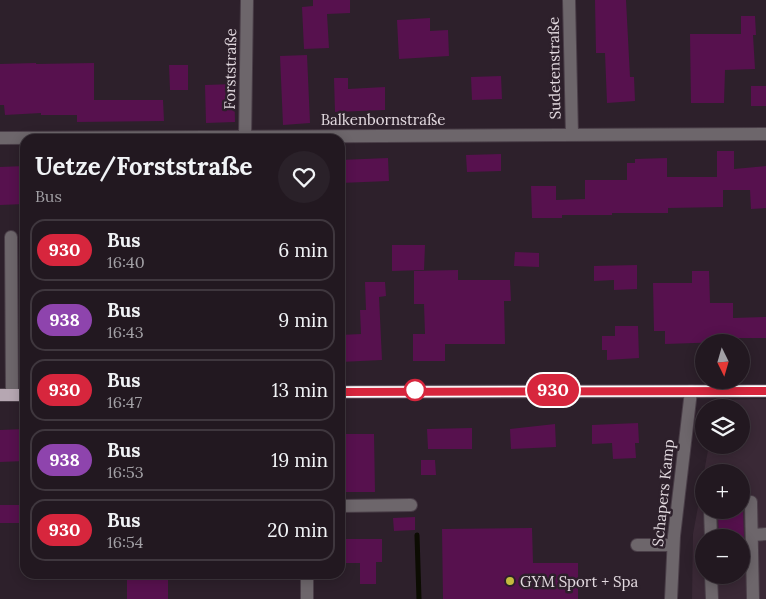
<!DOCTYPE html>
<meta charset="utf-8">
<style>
body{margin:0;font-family:Lora,serif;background:#2a2129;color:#f1f3f6;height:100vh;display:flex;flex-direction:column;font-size:19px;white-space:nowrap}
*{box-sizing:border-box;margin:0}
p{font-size:16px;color:#a2a0a5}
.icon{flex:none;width:28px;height:28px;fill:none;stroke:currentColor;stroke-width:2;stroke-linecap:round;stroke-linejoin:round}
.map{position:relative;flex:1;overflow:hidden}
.sheet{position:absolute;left:20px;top:134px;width:325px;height:445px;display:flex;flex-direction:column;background:#221820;border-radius:15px;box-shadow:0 2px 12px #0003,0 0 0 1px #3f373e}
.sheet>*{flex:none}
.badge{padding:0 10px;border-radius:16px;font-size:18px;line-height:32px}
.needle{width:32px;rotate:175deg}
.buttons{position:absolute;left:695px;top:334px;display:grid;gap:10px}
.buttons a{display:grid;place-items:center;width:55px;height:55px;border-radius:50%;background:#221820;box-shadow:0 2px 12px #0003,0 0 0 1px #3f373e;font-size:25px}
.map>.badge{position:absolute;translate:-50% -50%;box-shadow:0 0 0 2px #fff}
.round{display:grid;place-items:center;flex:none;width:52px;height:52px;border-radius:26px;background:#2a2129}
.headline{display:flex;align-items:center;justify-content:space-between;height:85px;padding:0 15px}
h1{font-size:24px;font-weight:700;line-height:38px}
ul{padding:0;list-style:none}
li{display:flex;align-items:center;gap:15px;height:62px;margin:0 10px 8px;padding:0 5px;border:2px solid #3f373e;border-radius:15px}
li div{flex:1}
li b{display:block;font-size:19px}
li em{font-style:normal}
li .badge{min-width:55px;font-weight:700;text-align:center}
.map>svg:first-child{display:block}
.built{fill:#3a2936;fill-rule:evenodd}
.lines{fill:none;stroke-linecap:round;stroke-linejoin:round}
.stream{stroke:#0c0c02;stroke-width:5}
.building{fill:#57114e}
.minor-casing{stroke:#4a3e48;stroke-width:14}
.major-casing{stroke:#4a3e48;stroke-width:14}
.minor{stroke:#6d666b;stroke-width:12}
.major{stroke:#b6a7b2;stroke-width:12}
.line-casing{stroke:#fff;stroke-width:11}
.line{stroke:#d7263d;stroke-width:8}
.stop-dot{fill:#fff;stroke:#d7263d;stroke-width:2.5}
.poi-dot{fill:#c4bc3e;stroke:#2d202b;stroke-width:2}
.labels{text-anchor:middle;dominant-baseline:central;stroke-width:5;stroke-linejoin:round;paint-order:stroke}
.street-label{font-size:15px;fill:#e3dae0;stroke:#2d202b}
.poi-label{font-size:15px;fill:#e3dae0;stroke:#2d202b;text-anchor:start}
</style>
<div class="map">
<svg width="766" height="599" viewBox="0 0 766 599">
<rect width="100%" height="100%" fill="#2d202b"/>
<path class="built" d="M766,399V599H692L693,534L704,474V510H741V472H704L709,445H741V408L715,407L717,400ZM704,538H741V575H704Z"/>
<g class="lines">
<path class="stream" d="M417,535L419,599"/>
</g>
<path class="building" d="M313,0H350V13L327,14L329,48L304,49L302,7L313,6Z
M595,0H626L630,77H634L635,101L607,103L605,53H596Z
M741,16H755L756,35H753L755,69L725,70L724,103H691L690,34H741Z
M430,18V31L448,30L449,56L399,59L397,20Z
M307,55L310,123L283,125L280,56Z
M36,63V64L94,63V100H163L164,121L77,122V115H41V113L5,115L4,105H0V64Z
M169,65H188V90H170Z
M501,76L502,99L472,100L471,77Z
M334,78H348V89L385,87V110L335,112Z
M234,84L235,122L206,123L205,85Z
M751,86H766V106H751Z
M717,151H734V169L766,166V208L751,209L750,190H723V207L668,208V213H612V215H562V218H532L531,186H556V200L585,199V180H627V163H635V159L667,158V177H717Z
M501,154V171L467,172L466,155Z
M388,158L389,181L340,183V160Z
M25,166V204L0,205V167Z
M392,245H425L424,270L392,271Z
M515,252L539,253V267L514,266Z
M637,265V289L614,290V280L594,281V266Z
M458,270V280H510L511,301H504L505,344H445V361H413V334H425L424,304H414V271Z
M692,271H709L710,303H733V318L766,317V338H724V342L665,344V331H654L653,283H692Z
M365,282H385L386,296L379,297L382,360L340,362V335L361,334L360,310H366Z
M615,326H638L639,358L607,360V350H602V336H615Z
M638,423L639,443H635L636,458L613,459L612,443L592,444V425Z
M555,424L556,447L511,449L510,429Z
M472,428V449H428L427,429Z
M25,429V461L0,462V430Z
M340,434H374L375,492H341Z
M421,460H435L436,475H421Z
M0,505H24L25,523H0Z
M743,512L744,538H719L718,513Z
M415,517V530L394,531L393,518Z
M532,528L533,563H578V599H443L442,529Z
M340,539H382V562H376V584H360V563H340Z
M127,574H168V599H127Z"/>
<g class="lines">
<defs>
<path id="minor" d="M569,0L572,135
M0,138L766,134
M245,139L247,0
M11,237L12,395
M741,503L751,502L753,599
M340,506L411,505
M710,510L711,538
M752,535L766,534
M637,545H673
M307,574V599
M711,575L712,599
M671,599L674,536L691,391"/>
<path id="major" d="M340,392L766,391
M0,395H25"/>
</defs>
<use href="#minor" class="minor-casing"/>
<use href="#major" class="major-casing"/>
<use href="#minor" class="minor"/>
<use href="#major" class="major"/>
</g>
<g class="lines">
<defs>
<path id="line" d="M340,392L766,391"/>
</defs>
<use href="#line" class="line-casing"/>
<use href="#line" class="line"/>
</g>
<circle class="stop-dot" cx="415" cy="390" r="10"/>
<circle class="poi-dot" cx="510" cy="581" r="5"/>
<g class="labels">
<g class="street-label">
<text transform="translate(554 68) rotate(-91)">Sudetenstraße</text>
<text transform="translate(230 69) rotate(-89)">Forststraße</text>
<text x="383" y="119">Balkenbornstraße</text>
<text transform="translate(663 493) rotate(-84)">Schapers Kamp</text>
</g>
<g class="poi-label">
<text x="520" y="581">GYM Sport + Spa</text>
</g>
</g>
</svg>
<div class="buttons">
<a><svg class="needle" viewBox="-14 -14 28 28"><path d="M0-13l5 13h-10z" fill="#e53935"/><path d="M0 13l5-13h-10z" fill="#a2a0a5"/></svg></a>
<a><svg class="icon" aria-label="layers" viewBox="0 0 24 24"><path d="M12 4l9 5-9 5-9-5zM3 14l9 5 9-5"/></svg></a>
<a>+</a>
<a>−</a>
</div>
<b class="badge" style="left:553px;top:390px;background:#d7263d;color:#fff">930</b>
<section class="sheet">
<div class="headline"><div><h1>Uetze/Forststraße</h1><p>Bus</p></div><a class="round"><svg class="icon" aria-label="heart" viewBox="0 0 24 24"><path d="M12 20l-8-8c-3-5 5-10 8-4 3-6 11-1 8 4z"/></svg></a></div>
<ul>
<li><span class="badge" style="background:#d7263d;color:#fff">930</span><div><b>Bus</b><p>16:40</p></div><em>6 min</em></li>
<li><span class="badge" style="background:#8e44ad;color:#fff">938</span><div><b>Bus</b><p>16:43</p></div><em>9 min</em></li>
<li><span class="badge" style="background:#d7263d;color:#fff">930</span><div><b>Bus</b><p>16:47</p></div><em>13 min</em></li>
<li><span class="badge" style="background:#8e44ad;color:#fff">938</span><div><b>Bus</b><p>16:53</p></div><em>19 min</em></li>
<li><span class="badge" style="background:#d7263d;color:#fff">930</span><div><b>Bus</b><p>16:54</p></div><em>20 min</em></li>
</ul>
</section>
</div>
